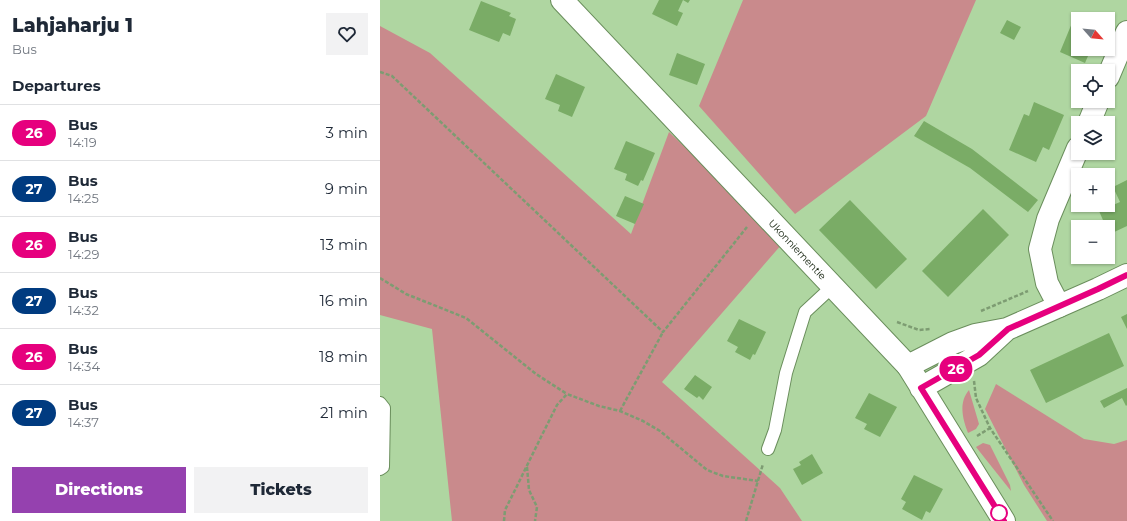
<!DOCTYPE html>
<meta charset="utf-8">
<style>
body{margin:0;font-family:Montserrat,sans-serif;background:#f2f2f3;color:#1f2937;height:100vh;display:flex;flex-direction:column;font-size:15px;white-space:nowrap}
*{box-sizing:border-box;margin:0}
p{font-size:13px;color:#747a83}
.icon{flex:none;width:22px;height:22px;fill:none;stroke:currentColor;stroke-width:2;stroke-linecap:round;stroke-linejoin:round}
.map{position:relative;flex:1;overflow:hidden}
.drawer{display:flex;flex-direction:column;background:#fff;width:380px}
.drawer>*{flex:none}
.badge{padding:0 8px;border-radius:13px;font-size:14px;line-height:26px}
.needle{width:26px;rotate:117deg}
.controls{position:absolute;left:691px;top:12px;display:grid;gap:8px}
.controls a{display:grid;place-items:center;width:44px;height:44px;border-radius:0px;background:#fff;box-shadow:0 1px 3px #0004;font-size:20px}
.map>.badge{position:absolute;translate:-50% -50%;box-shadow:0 0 0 2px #fff}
h2{padding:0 12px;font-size:15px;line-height:36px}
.round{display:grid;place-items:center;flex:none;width:42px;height:42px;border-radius:0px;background:#f2f2f3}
.head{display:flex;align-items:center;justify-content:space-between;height:68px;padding:0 12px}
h1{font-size:19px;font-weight:800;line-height:30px}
.button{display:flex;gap:8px;margin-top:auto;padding:8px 12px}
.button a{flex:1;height:46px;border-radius:0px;background:#9541af;color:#fff;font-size:16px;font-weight:800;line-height:46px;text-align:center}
.button a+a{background:#f2f2f3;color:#1f2937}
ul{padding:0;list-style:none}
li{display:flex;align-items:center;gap:12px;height:56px;padding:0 12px;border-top:1px solid #e0e1e3}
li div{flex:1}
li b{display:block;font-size:15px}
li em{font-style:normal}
li .badge{min-width:44px;font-weight:700;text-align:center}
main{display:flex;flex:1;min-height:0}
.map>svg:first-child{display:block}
.green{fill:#c98a8c}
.building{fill:#7aac66}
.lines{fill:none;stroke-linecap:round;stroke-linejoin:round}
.service-casing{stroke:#6a8e5c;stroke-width:14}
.minor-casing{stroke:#6a8e5c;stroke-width:24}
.tertiary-casing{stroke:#6a8e5c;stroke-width:24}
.path{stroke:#7d9c72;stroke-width:2.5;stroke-dasharray:4 2;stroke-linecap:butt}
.service{stroke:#fff;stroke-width:12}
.minor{stroke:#fff;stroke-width:22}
.tertiary{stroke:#fff;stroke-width:22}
.line-casing{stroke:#fff;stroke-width:9}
.line{stroke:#e6007e;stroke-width:6}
.stop-dot{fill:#fff;stroke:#e6007e;stroke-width:2}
.labels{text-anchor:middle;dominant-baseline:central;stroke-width:4;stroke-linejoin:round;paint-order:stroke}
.street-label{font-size:10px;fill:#111f0b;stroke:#bce3ae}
</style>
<main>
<section class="drawer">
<div class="head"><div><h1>Lahjaharju 1</h1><p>Bus</p></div><a class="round"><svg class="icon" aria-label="heart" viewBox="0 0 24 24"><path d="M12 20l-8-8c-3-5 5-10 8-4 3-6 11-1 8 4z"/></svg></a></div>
<h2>Departures</h2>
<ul>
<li><span class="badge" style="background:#e6007e;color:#fff">26</span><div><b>Bus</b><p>14:19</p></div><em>3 min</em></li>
<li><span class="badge" style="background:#003b80;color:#fff">27</span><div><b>Bus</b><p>14:25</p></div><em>9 min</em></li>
<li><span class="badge" style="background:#e6007e;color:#fff">26</span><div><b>Bus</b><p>14:29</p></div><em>13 min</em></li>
<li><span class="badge" style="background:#003b80;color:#fff">27</span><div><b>Bus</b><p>14:32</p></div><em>16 min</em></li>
<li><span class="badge" style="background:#e6007e;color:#fff">26</span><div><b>Bus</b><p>14:34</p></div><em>18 min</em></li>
<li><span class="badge" style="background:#003b80;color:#fff">27</span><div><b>Bus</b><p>14:37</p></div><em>21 min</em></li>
</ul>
<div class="button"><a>Directions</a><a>Tickets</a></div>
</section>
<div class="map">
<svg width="747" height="521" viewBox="0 0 747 521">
<rect width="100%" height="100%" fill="#afd6a1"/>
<path class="green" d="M363,0H596L546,116L415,214L319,106Z
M0,26L50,53L251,234L289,132L332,173L402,244L282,382L400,488L422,521H72L52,329L0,315Z
M616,384L704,439L734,444L747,440V521H667L644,485L605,409Z
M589,390L599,424L596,429L588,433C583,420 578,403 589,390Z
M603,443L610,445L630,485L631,491L596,447Z"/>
<path class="building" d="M279,0H310L308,3L303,0L298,11L303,13L297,26L272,14Z
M101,1L131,13L129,16L136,19L130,36L123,33L119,42L89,30Z
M627,20L641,27L634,40L620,33Z
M692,23L698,26V49H711L705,63L680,52Z
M297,53L325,64L317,85L289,75Z
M176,74L205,87L192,117L178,111L180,105L165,99Z
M654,102L684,115L669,150L663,147L656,162L629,150L644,114L649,116Z
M544,121L592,149L658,200L648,212L590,168L534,136Z
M246,141L275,153L263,181L261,180L258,186L245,180L247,174L234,169Z
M747,180V226L730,234L728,227H726L719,211L740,202L733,187Z
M245,196L264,204L255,224L236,216Z
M470,200L527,259L496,289L439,230Z
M603,209L629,235L568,297L542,271Z
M747,314V329L741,317Z
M359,319L386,332L375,355L373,354L370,360L355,352L358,347L347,341Z
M729,333L744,366L666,403L650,370Z
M315,375L332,387L323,400L319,396L317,398L304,389Z
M747,388V405L746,406L742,398L724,408L720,401Z
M489,393L517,407L500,437L484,429L487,424L475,418Z
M432,454L443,473L422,485L413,469L421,465L419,462Z
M534,475L563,489L550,513L546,511L542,520L522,509L526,502L521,499Z"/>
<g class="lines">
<defs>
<path id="service" d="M0,403L4,408L3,467L0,469
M388,449L395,430L406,373L425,312L453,286"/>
<g id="minor">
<path id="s1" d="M182,0L528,366"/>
<path d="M728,77L747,32"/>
<path d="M709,123L718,101"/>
<path d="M679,306L667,283L660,249L668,219L698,148"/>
</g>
<path id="tertiary" d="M541,388L599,355L627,329
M624,521L528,366L573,343L595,335L627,329L718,289L747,275"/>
</defs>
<use href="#service" class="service-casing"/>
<use href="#minor" class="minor-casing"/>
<use href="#tertiary" class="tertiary-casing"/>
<path class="path" d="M0,72L12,76L283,332L367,227
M0,278L26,294L86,318L156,374L187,394
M601,311L648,291
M517,322L539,330L550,329
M594,381L596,398L610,428L673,521
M240,411L283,332
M597,436L610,428
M147,467L149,490L157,507L155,521
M124,521L125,510L136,488L161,437L177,405L187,394L219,406L240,411L263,421L280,431L327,470L343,476L378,481
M366,521L383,464"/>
<use href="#service" class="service"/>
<use href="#minor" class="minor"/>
<use href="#tertiary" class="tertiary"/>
</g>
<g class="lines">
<defs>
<path id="line" d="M624,521L541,388L599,355L628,329L718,289L747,275"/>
</defs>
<use href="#line" class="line-casing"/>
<use href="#line" class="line"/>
</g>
<circle class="stop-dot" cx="619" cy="513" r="8"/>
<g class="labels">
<g class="street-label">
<text stroke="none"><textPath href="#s1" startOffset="343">Ukonniementie</textPath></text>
</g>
</g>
</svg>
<div class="controls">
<a><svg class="needle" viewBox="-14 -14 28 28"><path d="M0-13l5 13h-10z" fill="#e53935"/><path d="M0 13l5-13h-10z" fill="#747a83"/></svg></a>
<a><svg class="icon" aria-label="locate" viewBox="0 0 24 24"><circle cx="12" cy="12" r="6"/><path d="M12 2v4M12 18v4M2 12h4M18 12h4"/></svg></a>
<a><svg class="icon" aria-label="layers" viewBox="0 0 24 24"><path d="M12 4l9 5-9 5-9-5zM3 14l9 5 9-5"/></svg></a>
<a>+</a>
<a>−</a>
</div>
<b class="badge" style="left:576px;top:369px;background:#e6007e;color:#fff">26</b>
</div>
</main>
